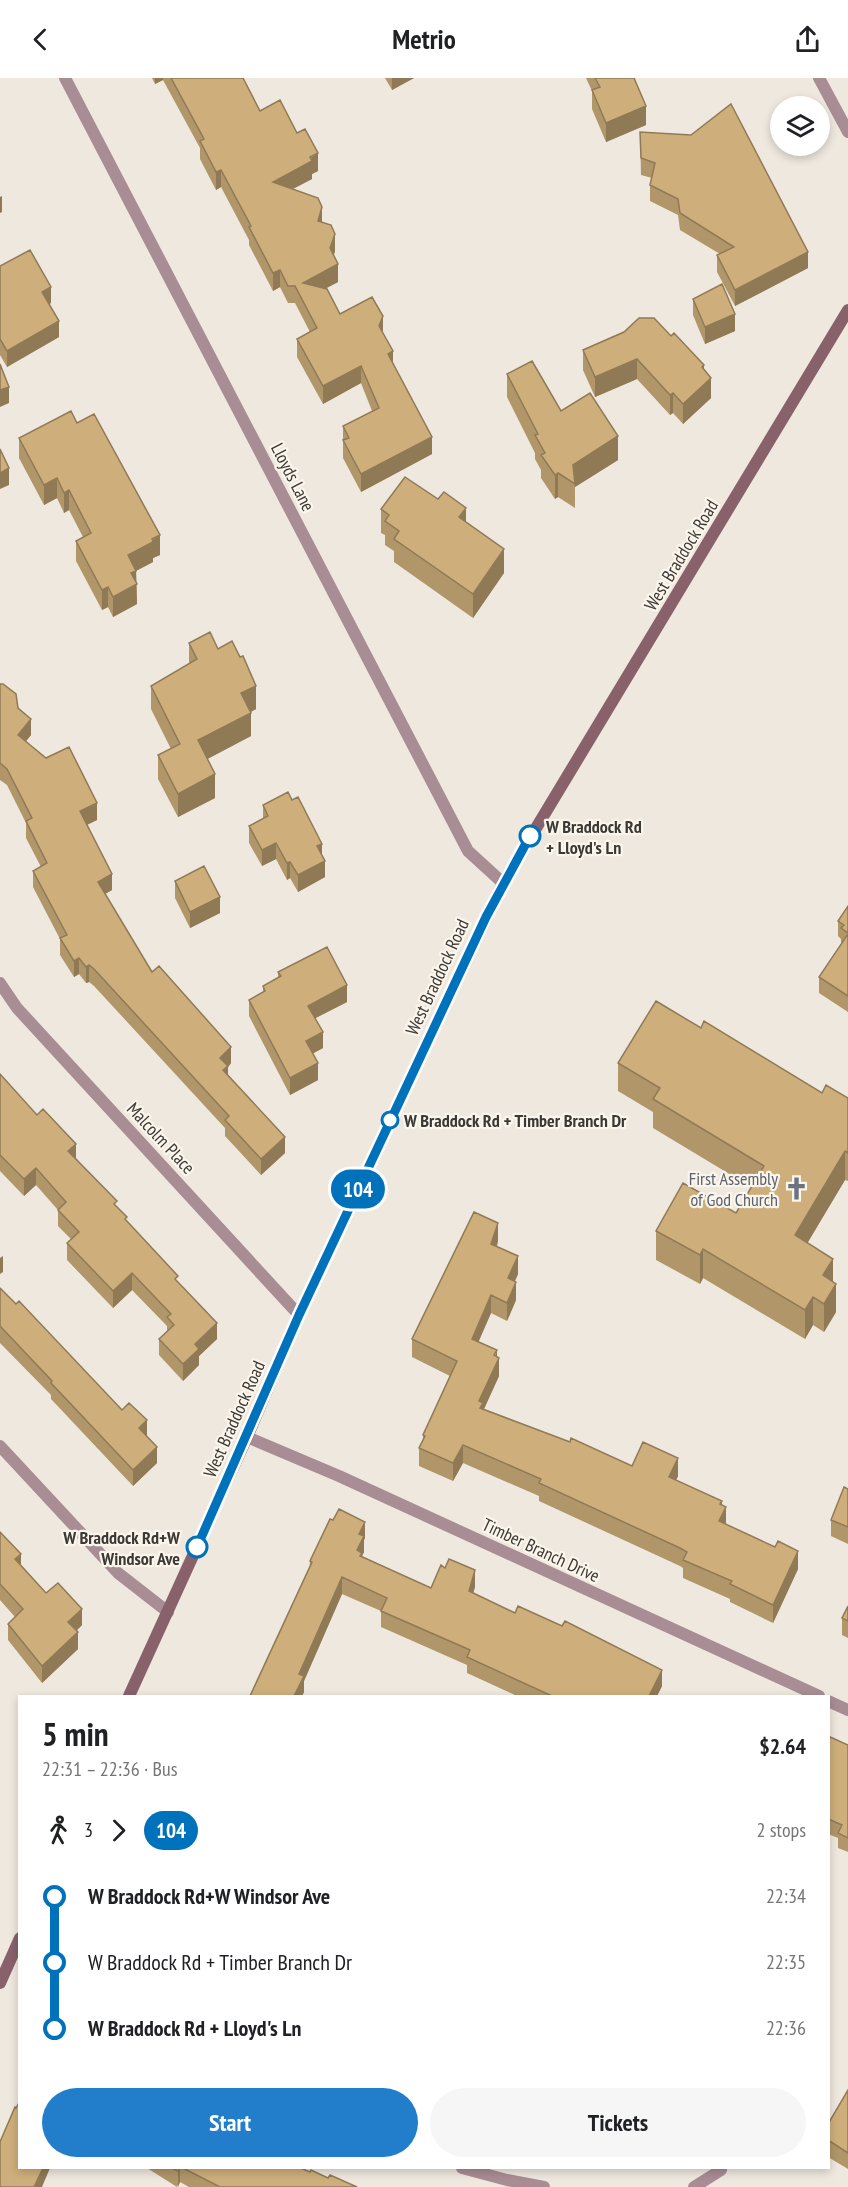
<!DOCTYPE html>
<meta charset="utf-8">
<style>
body{margin:0;font-family:"PT Sans Narrow",sans-serif;background:#f6f6f6;color:#202124;height:100vh;display:flex;flex-direction:column;font-size:22px;white-space:nowrap}
*{box-sizing:border-box;margin:0}
p{font-size:20px;color:#757577}
.icon{flex:none;width:33px;height:33px;fill:none;stroke:currentColor;stroke-width:2;stroke-linecap:round;stroke-linejoin:round}
.map{position:relative;flex:1;overflow:hidden}
.details{position:absolute;left:18px;top:1617px;width:812px;height:474px;display:flex;flex-direction:column;background:#fff;border-radius:0px;box-shadow:0 3px 9px #0003}
.details>*{flex:none}
.badge{padding:0 12px;border-radius:20px;font-size:21px;line-height:39px}
.controls{position:absolute;left:770px;top:18px;display:grid;gap:12px}
.controls a{display:grid;place-items:center;width:60px;height:60px;border-radius:50%;background:#fff;box-shadow:0 3px 9px #0003;font-size:30px}
.map>.badge{position:absolute;translate:-50% -50%;box-shadow:0 0 0 3px #fff}
.legs{display:flex;align-items:center;gap:9px;height:66px;padding:0 24px;font-size:20px}
.legs p{margin-inline-start:auto}
.summary{display:flex;align-items:center;justify-content:space-between;height:102px;padding:0 24px}
h1{font-size:33px;font-weight:600;line-height:45px}
.button{display:flex;gap:12px;margin-top:auto;padding:12px 24px}
.button a{flex:1;height:69px;border-radius:36px;background:#227ecb;color:#fff;font-size:24px;font-weight:600;line-height:69px;text-align:center}
.button a+a{background:#f6f6f6;color:#202124}
ul{padding:0 24px;list-style:none}
li{display:flex;align-items:center;gap:21px;height:66px;font-size:22px}
li i{display:grid;place-items:center;width:9px;height:100%;margin:0 8px;background:currentColor}
li i::after{content:'';width:15px;height:15px;margin:-8px;border:4px solid;border-radius:50%;background:#fff}
li p{margin-inline-start:auto}
li:first-child i{background:linear-gradient(#0000 50%,currentColor 0)}
li:last-child i{background:linear-gradient(currentColor 50%,#0000 0)}
header{display:flex;justify-content:space-between;align-items:center;height:78px;padding:0 24px;background:#fff;font-size:27px;font-weight:600}
.map>svg:first-child{display:block}
.lines{fill:none;stroke-linecap:round;stroke-linejoin:round}
.minor{stroke:#a98d94;stroke-width:12}
.tertiary{stroke:#a98d94;stroke-width:12}
.secondary{stroke:#88616b;stroke-width:12}
.wall{fill:#b1966a}
.shaded-wall{fill:#907a56}
.building{fill:#ceaf7b;stroke:#907a56;stroke-width:1.5}
.line-1-casing{stroke:#fff;stroke-width:14}
.line-1{stroke:#0072bc;stroke-width:9}
.stop-1-dot{fill:#fff;stroke:#0072bc;stroke-width:3}
.labels{text-anchor:middle;dominant-baseline:central;stroke-width:4.5;stroke-linejoin:round;paint-order:stroke}
.street-label{font-size:18px;fill:#3b3935;stroke:#fbf5ec}
.stop-label{font-size:18px;font-weight:bold;fill:#3b3935;stroke:#fbf5ec;text-anchor:start}
.worship-label{font-size:18px;fill:#5b616d;stroke:#fbf5ec;text-anchor:end}
</style>
<header><svg class="icon" aria-label="back" viewBox="0 0 24 24"><path d="M15 5l-7 7 7 7"/></svg>Metrio<svg class="icon" aria-label="share" viewBox="0 0 24 24"><path d="M12 15V3M7 8l5-5 5 5M5 13v7h14v-7"/></svg></header>
<div class="map">
<svg width="848" height="2109" viewBox="0 0 848 2109">
<rect width="100%" height="100%" fill="#eee8df"/>
<g class="lines">
<path class="minor" d="M65,0L468,773L503,805
M819,0L848,54
M0,905L17,930L299,1237
M247,1359L339,1398L819,1618
M828,1623L848,1632
M462,2090L507,2102L544,2109
M694,2109L721,2092"/>
<path class="tertiary" d="M0,1368L118,1495L168,1534"/>
<path class="secondary" d="M129,1618L247,1359L299,1237L503,805L848,232
M0,1905L20,1860"/>
</g>
<path class="wall" d="M152,0H243L260,33L297,55L318,93L312,96V101L293,111L322,144L335,173L334,177L338,204L325,211L340,236L383,255L393,285L432,376L361,414L343,380V348L372,333L361,305L323,326L297,279V261L310,254L295,225H288L280,209L273,213L249,167V162L221,109L216,112L200,81V70L163,2L155,6Z
M385,0H414L392,12Z
M586,0H634L646,47L606,64L592,31V13Z
M640,54L808,190L735,228L717,194V177L720,176L680,152L678,137L650,123V107L652,100L641,97Z
M0,188L51,225L49,226L59,259L7,289L0,277Z
M693,221L735,253L705,266L693,237Z
M671,258L704,292L711,320L683,346L673,335L670,337L637,301L595,319L583,292V272Z
M507,296L561,333L618,382L575,409V430L558,419L555,421L541,400V392L535,381V375L507,319Z
M77,345L160,477L153,480V484L136,493L137,526L113,539L108,529L102,532L76,483V463L83,459L69,432L64,435L57,420L44,427L19,380V360Z
M381,431L466,444L504,495L473,540L394,484V473L385,467V457L381,455Z
M189,565L218,571L256,631L251,634V658L207,681L215,720L178,739L158,701V677L171,671L151,631V608L189,586Z
M0,606L18,630L31,657L26,663L97,742L87,747L112,812L105,816L152,894L231,985L228,989V997L285,1075L261,1097L225,1058V1050L94,908L89,904L86,905L79,896L74,899L60,877V861L33,809V793L41,789L26,760V745L7,707L0,702Z
M263,727L322,777L325,799L298,814L290,800L287,802L276,781L262,788L249,765V748L263,741Z
M175,803L220,835L190,850L175,820Z
M848,828V934L819,915V899L841,866V861L838,858V843Z
M278,894L347,924L315,940L323,970L312,976L318,1002L290,1017L249,938V922L263,914V908L278,900Z
M701,950L822,1015L848,1020V1103L845,1102L807,1165L833,1204L836,1234L824,1254L813,1247L805,1261L703,1200L700,1206L656,1182V1153L736,1135L751,1109L653,1050V1034L618,1013V985Z
M0,996L76,1080L117,1129L127,1143L178,1204L217,1261L199,1278V1287L183,1303L159,1277V1261L167,1253V1248L132,1212L113,1230L67,1182V1165L71,1161L58,1148V1132L36,1107L24,1118L0,1093Z
M498,1163L497,1169L518,1196L515,1203L516,1222L507,1243L491,1235L478,1264L497,1279L499,1298L484,1331L632,1388L678,1398L676,1402L722,1427L726,1446L798,1491L773,1545L730,1524V1521L683,1500V1490L680,1488L539,1423V1418L463,1385L453,1403L419,1388V1370L423,1363V1357L450,1298L412,1279V1261Z
M0,1210L147,1358L157,1385L133,1408L51,1321V1317L0,1265Z
M848,1411V1466L831,1458V1442Z
M0,1454L21,1487L46,1515L82,1547L76,1553L78,1571L42,1605L8,1562V1546L15,1539L0,1522Z
M365,1460L364,1462V1474L362,1478L431,1510L475,1509L473,1515L662,1608L657,1618H517L467,1595V1587L381,1549V1533L342,1516L304,1603V1614L302,1618L310,1483Z
M848,1528V1560L842,1557V1540Z
M828,1658L848,1667V1774L838,1770V1760L828,1756Z
M848,2012V2091L828,2079V2046Z
M147,2090H301L310,2094L357,2109H189L180,2104L177,2109Z"/>
<path class="shaded-wall" d="M155,0H163V2L155,6Z
M392,0H414L392,12Z
M646,28V47L606,64V45Z
M318,75V93L312,96V101L273,121V104Z
M221,92V109L216,112V94Z
M2,118V134L0,135V119Z
M322,129V146L318,143Z
M335,156V173L330,187V170Z
M808,174V190L735,228V212Z
M338,186V204L303,222V205Z
M280,192V209L273,213V195Z
M51,209V225L42,230V214Z
M735,236V253L705,266V249Z
M383,238V255L379,248Z
M59,243V259L7,289V273Z
M393,273V291L388,276Z
M637,281V301L595,319V299Z
M704,287V307L711,300V320L683,346V326L702,289Z
M361,288V305L323,326V308Z
M9,309V325L0,329V312Z
M673,315V335L670,337V317Z
M618,358V382L575,409L573,387Z
M432,359V376L361,414V396Z
M9,390V407L0,411V395Z
M558,395V419L555,421V397Z
M57,400V420L44,427V407Z
M69,412V432L64,435V415Z
M466,430V453L459,439Z
M160,457V477L153,480V484L128,497V477Z
M504,471V495L473,540V516Z
M136,493L137,526L113,539V519L131,495Z
M108,509V529L102,532V512Z
M256,608V631L241,639V615Z
M251,635V658L198,686V662Z
M31,641V657L18,673V657Z
M215,696V720L178,739V716Z
M97,725V742L80,750V733Z
M276,765V781L262,788V772Z
M322,766V782L317,768Z
M325,783V799L298,814V797Z
M290,784V800L287,802V785Z
M112,796V812L98,820V804Z
M220,819V835L190,850V834Z
M79,880V896L74,899V883Z
M89,887V904L86,905V889Z
M347,907V924L308,944V928Z
M323,954V970L306,979V963Z
M231,969V985L228,989V1004L223,1008L220,980Z
M318,985V1002L290,1017V1000Z
M285,1059V1075L261,1097V1081Z
M76,1066V1082L68,1073Z
M845,1073V1102L795,1186V1157Z
M36,1090V1107L24,1118V1101Z
M498,1145V1163L491,1184V1166Z
M703,1171V1200L700,1206V1177Z
M3,1178V1194L0,1196V1180Z
M518,1178V1196L508,1218V1200Z
M833,1181V1209L823,1226V1197Z
M132,1195V1212L113,1230V1213Z
M516,1204V1222L507,1243V1225Z
M836,1206V1234L824,1254V1226Z
M491,1217V1235L472,1279V1261Z
M813,1219V1247L805,1261V1232Z
M217,1245V1261L199,1278V1287L183,1303V1286L195,1266Z
M497,1272V1284L499,1280V1298L483,1333V1343L479,1323Z
M147,1342V1359L139,1350Z
M463,1367V1385L453,1403V1385Z
M157,1369V1385L133,1408V1392Z
M678,1380V1398L669,1417V1399Z
M722,1423V1438L726,1429V1447L719,1461L720,1426Z
M365,1444V1460L364,1462V1474L362,1478V1491L357,1472L359,1456Z
M798,1473V1491L773,1545V1527Z
M21,1476V1492L15,1481Z
M475,1492V1509L469,1529V1513Z
M342,1499V1516L304,1603V1614L302,1618H294L299,1596Z
M82,1531V1547L68,1561V1544Z
M78,1554V1571L42,1605V1588Z
M662,1592V1608L657,1618H649Z
M43,2090H50L42,2109H34Z
M180,2090V2104L178,2109V2093Z"/>
<path class="building" d="M171,0H243L260,33L280,22L297,55L305,51L318,75L310,79L312,83L273,104L318,120L322,129L318,143L331,147L335,156L330,170L338,186L303,205L327,211L340,236L372,219L383,238L379,248L393,273L388,276L432,359L361,396L343,362L349,360L343,348L379,330L361,288L323,308L297,261L317,250L295,208H288L280,192L273,195L249,149L251,148L221,92L216,94L200,63L204,61Z
M595,0H634L646,28L606,45L592,12L600,9Z
M731,26L808,174L735,212L717,177L734,169L680,135L678,121L650,107L655,85L641,80L640,54L691,57Z
M30,172L51,209L42,214L59,243L7,273L0,261V188Z
M722,206L735,236L705,249L693,221Z
M639,240H654L671,258L674,255L704,287L702,289L711,300L683,326L673,315L670,317L637,281L595,299L583,272L624,254Z
M532,283L561,333L590,315L618,358L573,387L575,406L558,395L555,397L541,377L545,375L535,357L538,356L507,296Z
M0,286L9,309L0,312Z
M71,333L77,345L94,336L160,457L152,461L153,464L128,477L136,493L131,495L137,506L113,519L108,509L102,512L76,463L91,455L69,412L64,415L57,400L44,407L19,360Z
M0,371L9,390L0,395Z
M405,399L438,421L444,414L466,430L459,439L504,471L473,516L394,461L399,453L385,443L389,437L381,431Z
M210,554L218,571L232,563L240,579L243,578L256,608L241,615L251,635L198,662L215,696L178,716L158,677L180,666L151,608L197,581L189,565Z
M0,606H3L16,616L18,630L31,641L18,657L46,680L69,669L97,725L80,733L112,796L98,804L152,894L159,888L231,969L220,980L228,988L223,992L285,1059L261,1081L225,1042L229,1038L94,891L89,887L86,889L79,880L74,883L60,860L67,857L33,793L47,785L26,743L32,740L7,691L0,685Z
M288,714L292,722L298,719L322,766L317,768L325,783L298,797L290,784L287,785L276,765L262,772L249,748L268,738L263,727Z
M204,788L220,819L190,834L175,803Z
M848,828V855L841,850L844,847L838,843Z
M848,856V918L819,899Z
M327,869L347,907L308,928L323,954L306,963L318,985L290,1000L249,922L265,913L263,908L281,898L278,894Z
M656,923L701,950L704,943L822,1015L826,1007L848,1020V1075L845,1073L795,1157L833,1181L823,1197L836,1206L824,1226L813,1219L805,1232L703,1171L700,1177L656,1153L683,1105L736,1135L764,1088L653,1021L660,1010L618,985Z
M0,996L37,1037L43,1031L76,1066L68,1073L117,1123L114,1126L127,1139L125,1141L178,1198L175,1201L217,1245L195,1266L199,1271L183,1286L159,1261L174,1247L167,1239L171,1236L132,1195L113,1213L67,1165L79,1154L58,1132L66,1124L36,1090L24,1101L0,1077Z
M474,1134L498,1145L491,1166L518,1178L508,1200L516,1204L507,1225L491,1217L472,1261L497,1272L494,1277L499,1280L479,1323L483,1325L480,1330L570,1364L571,1360L632,1388L643,1364L678,1380L669,1399L722,1423L720,1426L726,1429L719,1443L775,1469L778,1463L798,1473L773,1527L730,1506L732,1503L683,1482L687,1474L680,1470L539,1405L541,1401L463,1367L453,1385L419,1370L425,1358L423,1357L457,1283L412,1261Z
M0,1210L16,1226L19,1223L122,1332L129,1325L147,1342L139,1350L157,1369L133,1392L51,1305L52,1303L0,1248Z
M844,1409L848,1411V1449L831,1442Z
M339,1431L365,1444L359,1456L364,1458L357,1472L362,1475L360,1478L431,1510L441,1487L445,1490L449,1481L475,1492L469,1513L515,1535L518,1528L562,1548L565,1543L662,1592L649,1618H552L467,1579L470,1572L381,1533L387,1520L342,1499L299,1596L304,1598L294,1618H250L312,1484L310,1483L330,1441L333,1442Z
M0,1454L21,1476L15,1481L46,1515L58,1505L82,1531L68,1544L78,1554L42,1588L8,1546L23,1531L0,1506Z
M848,1528V1543L842,1540Z
M828,1658L848,1667V1760L838,1755L842,1747L828,1741Z
M848,2012V2075L828,2062V2046Z
M20,2023V2090H43L34,2109H0V2064L15,2029L16,2030Z
M172,2090H180L178,2093Z
M183,2090H301L310,2094L311,2092L328,2100L330,2097L357,2109H220Z"/>
<g class="lines">
<defs>
<path id="line-1" d="M197,1469L299,1237L395,1033L486,839L530,758"/>
</defs>
<use href="#line-1" class="line-1-casing"/>
<use href="#line-1" class="line-1"/>
</g>
<defs>
<symbol id="church-bare" viewBox="-9 -9 18 18"><path d="M-1.2-6h2.4v3.5h3.3v2.4h-3.3V6h-2.4V-.1h-3.3v-2.4h3.3Z" fill="#6b7280" stroke="#fbf5ec" stroke-width="2.5" paint-order="stroke"/></symbol>
</defs>
<g fill-rule="evenodd">
<use href="#church-bare" x="780" y="1094" width="33" height="33"/>
</g>
<g class="stop-1-dot">
<circle cx="530" cy="758" r="10"/>
<circle cx="390" cy="1042" r="8"/>
<circle cx="197" cy="1469" r="10"/>
</g>
<g class="labels">
<g class="street-label">
<text transform="translate(293 399) rotate(63)">Lloyds Lane</text>
<text transform="translate(681 477) rotate(-59)">West Braddock Road</text>
<text transform="translate(437 899) rotate(-65)">West Braddock Road</text>
<text transform="translate(161 1060) rotate(47)">Malcolm Place</text>
<text transform="translate(234 1341) rotate(-66)">West Braddock Road</text>
<text transform="translate(541 1472) rotate(25)">Timber Branch Drive</text>
</g>
<g class="stop-label">
<text x="546" y="748">W Braddock Rd<tspan x="546" dy="21">+ Lloyd's Ln</tspan></text>
<text x="404" y="1042">W Braddock Rd + Timber Branch Dr</text>
<text x="180" y="1459" text-anchor="end">W Braddock Rd+W<tspan x="180" dy="21">Windsor Ave</tspan></text>
</g>
<g class="worship-label">
<text x="778" y="1100">First Assembly<tspan x="778" dy="21">of God Church</tspan></text>
</g>
</g>
</svg>
<div class="controls">
<a><svg class="icon" aria-label="layers" viewBox="0 0 24 24"><path d="M12 4l9 5-9 5-9-5zM3 14l9 5 9-5"/></svg></a>
</div>
<b class="badge" style="left:358px;top:1111px;background:#0072bc;color:#fff">104</b>
<section class="details">
<div class="summary"><div><h1>5 min</h1><p>22:31 – 22:36 · Bus</p></div><b>$2.64</b></div>
<div class="legs"><svg class="icon" aria-label="walk" viewBox="0 0 24 24"><circle cx="13" cy="4" r="2"/><path d="M13 8l-2 6 4 7M11 14l-3 7M7 12l3-4h3l4 4"/></svg>3<svg class="icon" aria-label="forward" viewBox="0 0 24 24"><path d="M9 5l7 7-7 7"/></svg><b class="badge" style="background:#0072bc;color:#fff">104</b><p>2 stops</p></div>
<ul>
<li><i style="color:#0072bc"></i><b>W Braddock Rd+W Windsor Ave</b><p>22:34</p></li>
<li><i style="color:#0072bc"></i><span>W Braddock Rd + Timber Branch Dr</span><p>22:35</p></li>
<li><i style="color:#0072bc"></i><b>W Braddock Rd + Lloyd's Ln</b><p>22:36</p></li>
</ul>
<div class="button"><a>Start</a><a>Tickets</a></div>
</section>
</div>
